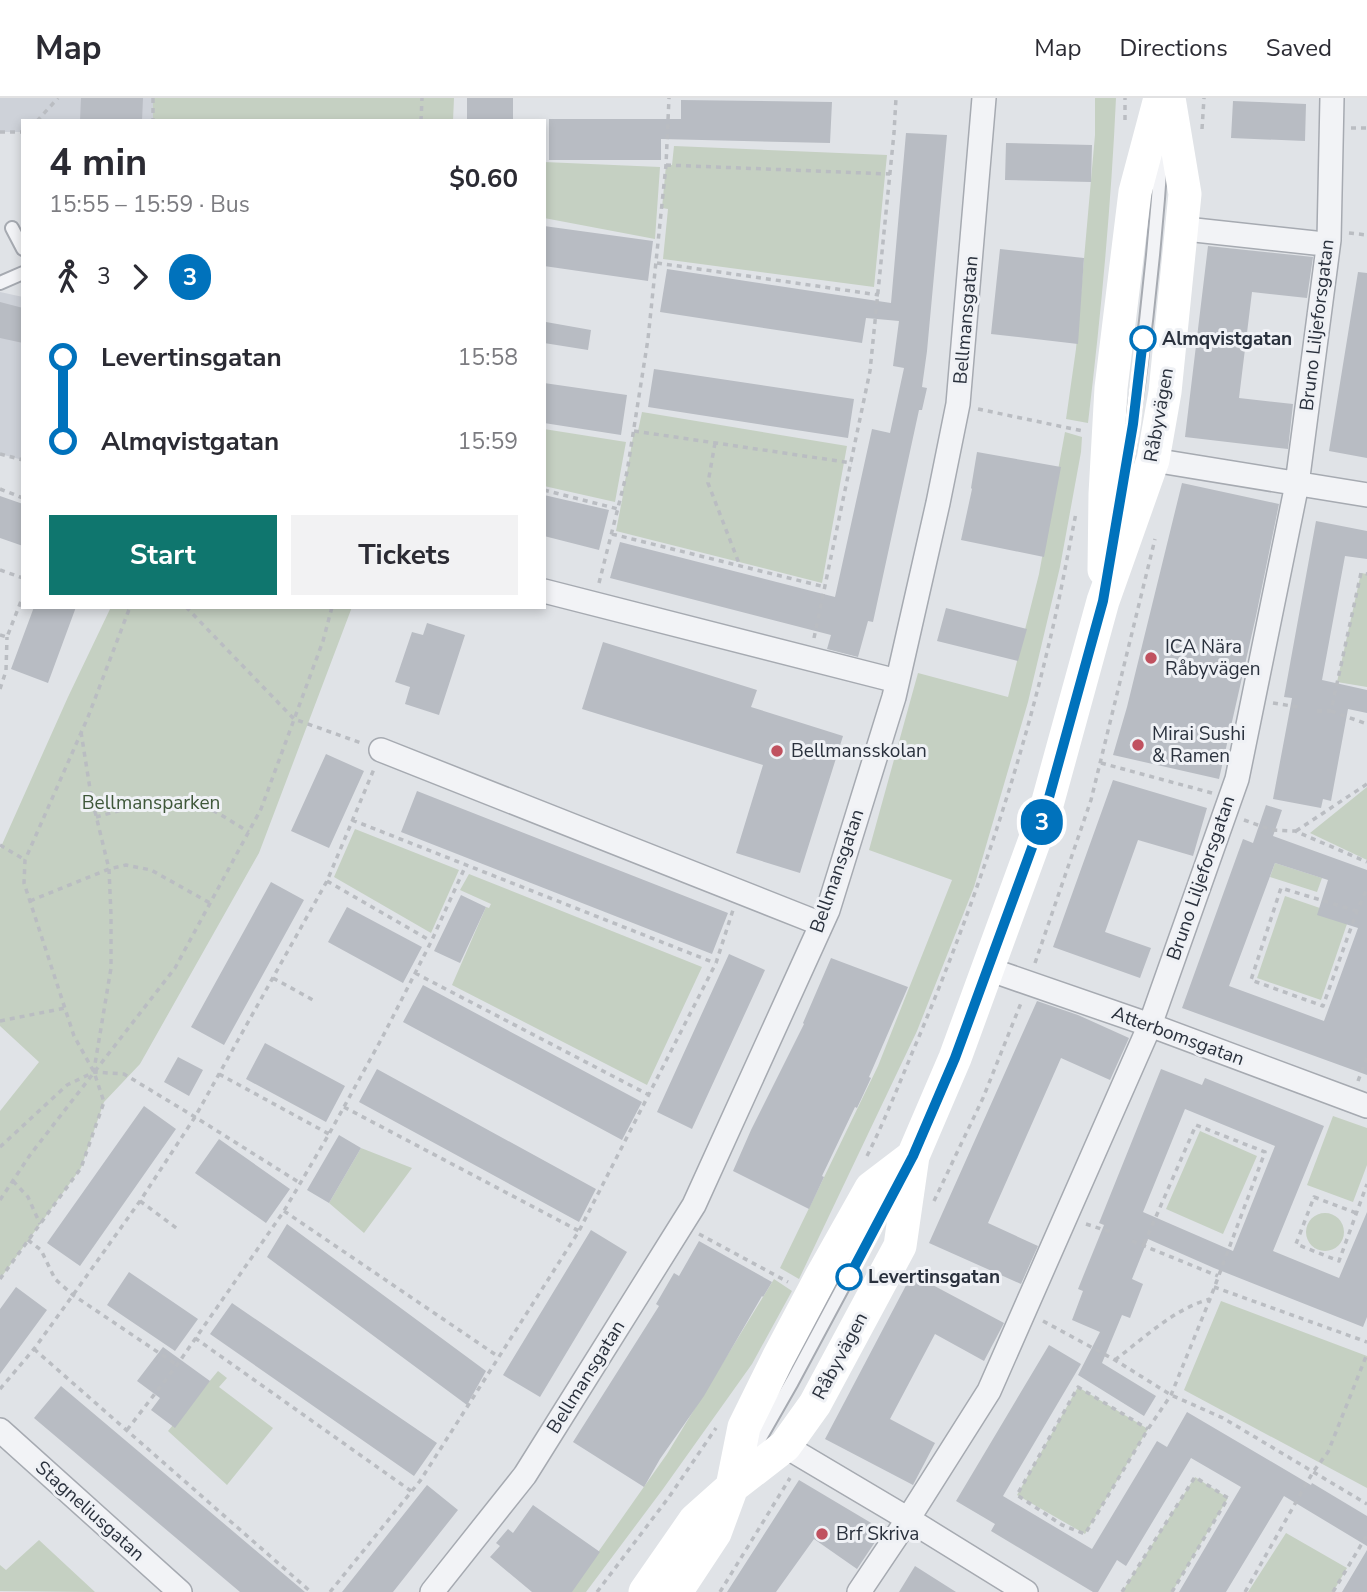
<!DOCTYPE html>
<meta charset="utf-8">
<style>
body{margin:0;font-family:"Nunito Sans",sans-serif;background:#f2f2f3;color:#2b2b33;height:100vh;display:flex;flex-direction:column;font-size:26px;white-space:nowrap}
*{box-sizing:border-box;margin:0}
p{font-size:23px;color:#7c7c81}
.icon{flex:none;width:38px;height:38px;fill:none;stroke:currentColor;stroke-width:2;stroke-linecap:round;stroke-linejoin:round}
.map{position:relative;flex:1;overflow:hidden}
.drawer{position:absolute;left:21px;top:21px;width:525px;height:490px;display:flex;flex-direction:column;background:#fff;border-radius:0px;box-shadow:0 4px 10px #0003}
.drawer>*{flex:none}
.badge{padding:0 14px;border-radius:23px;font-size:24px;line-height:46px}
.map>.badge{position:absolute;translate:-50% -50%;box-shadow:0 0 0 4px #fff}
.legs{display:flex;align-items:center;gap:10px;height:77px;padding:0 28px;font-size:23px}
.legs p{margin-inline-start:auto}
.head{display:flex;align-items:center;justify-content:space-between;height:119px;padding:0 28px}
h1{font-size:38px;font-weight:700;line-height:52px}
.cta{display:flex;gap:14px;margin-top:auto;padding:14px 28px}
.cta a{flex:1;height:80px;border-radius:0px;background:#0f766e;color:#fff;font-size:28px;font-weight:700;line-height:80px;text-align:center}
.cta a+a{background:#f2f2f3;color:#2b2b33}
ul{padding:0 28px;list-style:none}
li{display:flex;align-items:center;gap:24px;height:84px;font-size:26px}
li i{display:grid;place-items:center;width:10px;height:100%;margin:0 9px;background:currentColor}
li i::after{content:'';width:18px;height:18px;margin:-9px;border:5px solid;border-radius:50%;background:#fff}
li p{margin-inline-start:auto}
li:first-child i{background:linear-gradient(#0000 50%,currentColor 0)}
li:last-child i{background:linear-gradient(currentColor 50%,#0000 0)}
header{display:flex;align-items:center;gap:42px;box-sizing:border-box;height:98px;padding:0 35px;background:#fff;border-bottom:2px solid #e1e1e2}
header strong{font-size:33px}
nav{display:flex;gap:38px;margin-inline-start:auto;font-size:24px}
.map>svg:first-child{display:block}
.built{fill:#ced2d9}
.green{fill:#c5d0c2}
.building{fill:#b8bcc3;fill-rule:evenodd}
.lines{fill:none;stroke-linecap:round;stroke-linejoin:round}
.lane-casing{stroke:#a6aab1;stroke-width:16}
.street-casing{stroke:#a6aab1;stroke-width:26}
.path{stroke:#babdc2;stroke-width:3.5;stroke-dasharray:5 5;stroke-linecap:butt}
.lane{stroke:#f2f3f6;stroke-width:12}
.street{stroke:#f2f3f6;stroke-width:23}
.secondary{stroke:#fff;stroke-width:33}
.line-1-casing{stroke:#fff;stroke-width:16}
.line-1{stroke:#0072bc;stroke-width:10}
.stop-1-dot{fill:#fff;stroke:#0072bc;stroke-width:3.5}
.poi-dot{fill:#c0515f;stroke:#eff1f5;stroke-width:2.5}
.labels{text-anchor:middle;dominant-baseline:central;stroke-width:6;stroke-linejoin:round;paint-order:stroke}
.street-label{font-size:19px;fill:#2a313d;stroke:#eff1f5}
.stop-label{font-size:19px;font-weight:bold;fill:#2a313d;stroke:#eff1f5;text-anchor:start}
.poi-label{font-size:19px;fill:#2a313d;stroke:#eff1f5;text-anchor:start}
.park-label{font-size:19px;fill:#3e5739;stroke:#eff1f5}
</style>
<header>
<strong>Map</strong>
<nav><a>Map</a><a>Directions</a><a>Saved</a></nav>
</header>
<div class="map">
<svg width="1367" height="1494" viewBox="0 0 1367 1494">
<rect width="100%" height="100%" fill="#e0e3e7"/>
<path class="built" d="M0,0H407L406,23H23V34H0Z
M0,194L23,199V362L0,356Z"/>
<path class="green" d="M153,0H454L453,23H153Z
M1095,0H1116C1111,109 1101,216 1088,325L1066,321L1076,251L1095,37Z
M674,48L887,57L874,189L663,161L668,111L662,110L666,67H672Z
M544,64L660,69L655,141L544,120Z
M642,314L847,348L822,485L616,433L623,397L622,396L627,374L634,333H638Z
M544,331L626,344L615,404L544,388Z
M1065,334L1082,339L1081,354L1060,469L1028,604L974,789L917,933L799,1181L780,1170L878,968L952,782L869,752L918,575L1008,599L1039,476Z
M1361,475L1367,476V589L1337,584Z
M111,509H352L259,755L140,966L104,1004L81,1070L0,1181V1013L39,964L0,928V751L68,599Z
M1367,689V762L1310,735Z
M355,731L459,772L431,835L334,779Z
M1275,765L1322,780L1317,794L1270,779Z
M469,776L702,869L647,987L452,887L486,809L489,810L491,806L460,792Z
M1285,798L1349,820L1321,902L1257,880Z
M1333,1018L1367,1030V1067L1353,1104L1307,1087Z
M1200,1033L1257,1058L1223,1136L1166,1111Z
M361,1050L412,1070L364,1135L329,1105Z
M1306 1134a19 19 0 1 1 38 0a19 19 0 1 1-38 0Z
M774,1181L792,1193L752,1266L663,1391L586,1494H570L667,1356Z
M1221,1203L1367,1258V1390L1184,1292Z
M218,1273L227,1280L219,1289L273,1330L227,1387L168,1333Z
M1078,1289L1148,1331L1085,1436L1017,1397Z
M1195,1379L1228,1400L1172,1494H1122Z
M1286,1435L1347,1470L1333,1494H1248Z
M39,1442L95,1494L0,1493V1467L6,1472Z"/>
<path class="building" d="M81,0H143L142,23H80Z
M467,0H513V23H467Z
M681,2L832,4L830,45L661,41V62H549V21H681Z
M1233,3L1306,6L1305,43L1231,40Z
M906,35L947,37L927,253L922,289L927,290L922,312H919L873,524L868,523L858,559L827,551L831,537L610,480L620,444L835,499L872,331L890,335L904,270L893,268L899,223L866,220L862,245L660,214L667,171L891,205Z
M1006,45L1092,47L1091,84L1005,82Z
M544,128L653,143L648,183L544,168Z
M1208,148L1313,159L1307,200L1252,194L1239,300L1293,306L1288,351L1185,339Z
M1000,151L1084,160L1078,246L991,236Z
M1358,174L1367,175V360L1329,353Z
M0,204L23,210V245L0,240Z
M546,224L591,232L588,252L544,245Z
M654,271L854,301L848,340L648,309Z
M544,285L627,297L621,337L544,325Z
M977,354L1061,369L1044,459L961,442L972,391L971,390Z
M1182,385L1279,406L1256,518L1219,681L1113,657L1127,609Z
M544,397L609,412L599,452L544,438Z
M0,398L23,406V448L0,440Z
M1316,423L1367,433V461L1345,458L1322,582L1367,592V615L1348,611L1331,703L1323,701L1321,710L1273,701L1292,600L1284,599Z
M34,509H76L48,585L11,571Z
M946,510L1027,531L1018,563L937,543Z
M427,525L465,537L439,617L405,606L410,589L395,584L412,534L423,537Z
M603,544L757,592L751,609L843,638L800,775L736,755L763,667L582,611Z
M326,656L364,673L329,750L291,733Z
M1113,682L1207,710L1193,758L1138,742L1105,834L1151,850L1140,880L1053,849Z
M417,693L728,815L712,856L401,734Z
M1266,707L1282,712L1273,738L1367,772V977L1182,910L1243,741L1253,745ZM1275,765L1328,782L1317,817L1358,830L1324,923L1229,888Z
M271,784L304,802L224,947L191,929Z
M461,797L486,809L460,865L434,853Z
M347,809L422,849L403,885L328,844Z
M729,856L765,872L692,1031L657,1014Z
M831,860L908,889L869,979L871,980L857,1010L855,1009L822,1078L824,1079L809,1111L733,1073L751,1032L804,926L803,925Z
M423,887L642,1004L622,1042L403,924Z
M1037,903L1078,917L1129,940L1110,982L1061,960L988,1125L1038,1148L1021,1186L929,1145Z
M265,945L345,988L326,1024L246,981Z
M178,959L203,972L189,998L164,984Z
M377,971L596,1091L579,1124L359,1004Z
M1161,971L1202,987L1205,980L1324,1028L1273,1153L1339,1180L1367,1114V1219L1363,1229L1214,1170L1148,1141L1132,1181L1143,1186L1130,1220L1122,1217L1102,1265L1156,1298L1144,1318L1078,1277L1100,1234L1072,1222L1083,1193L1078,1191L1104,1127L1099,1125ZM1185,1011L1275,1048L1233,1153L1143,1114Z
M144,1008L176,1031L80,1168L47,1145Z
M339,1037L361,1050L329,1105L307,1092Z
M219,1041L290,1091L266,1125L195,1075Z
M287,1126L486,1273L467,1307L267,1159Z
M591,1132L627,1154L540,1299L503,1277Z
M699,1143L772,1184L763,1199L762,1198L704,1298L660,1361L644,1389L573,1344L659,1208L656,1206L674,1175L679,1178Z
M129,1174L198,1221L175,1253L107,1207Z
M912,1176L1004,1225L984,1263L935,1236L890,1321L935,1345L913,1387L825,1341Z
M16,1189L47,1212L0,1276V1211Z
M232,1205L437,1345L414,1378L210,1236Z
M1049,1247L1081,1266L1003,1398L1092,1451L1157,1343L1167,1349L1187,1314L1311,1387L1312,1385L1367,1418V1448L1284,1398L1226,1494H1179L1241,1389L1191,1360L1126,1468L1117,1462L1098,1494H1093L991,1433L995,1426L956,1403Z
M163,1249L210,1283L175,1330L151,1312L160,1300L137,1283Z
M61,1288L305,1494H240L34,1320Z
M799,1382L883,1432L857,1471L814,1441L776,1494H727Z
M427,1387L458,1412L393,1494H342Z
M533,1407L600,1454L572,1494H532L490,1459L500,1448L496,1445L508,1431L513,1435Z
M1367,1452V1494H1342Z
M915,1468L956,1494H899Z"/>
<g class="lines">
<defs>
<path id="lane" d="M12,130L23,151
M0,185L23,175
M1119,410C1140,289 1154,168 1162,46
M751,1356L792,1284L896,1090"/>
<path id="street" d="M1195,132L1315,145
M1153,362L1367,397
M544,493L897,583
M381,652L821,826
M988,871L1150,927L1367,1008
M0,1332L180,1494
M785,1348L908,1421L1026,1494
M432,1494L525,1377L694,1107L828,812L894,599L938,405L958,306L984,0
M859,1494L908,1421L989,1293L1150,927L1237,681L1297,386L1329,142L1332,0"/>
</defs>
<use href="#lane" class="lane-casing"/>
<use href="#street" class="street-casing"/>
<path class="path" d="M153,0V23
M1125,22V0
M37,23L58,0
M421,23L422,0
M1351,30H1367
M1202,31L1204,0
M0,34H23
M666,67L890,76
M1349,135L1367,137
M657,165L879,197
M978,311L1083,333
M634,333L852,365
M715,345L708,385L740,468
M0,356L23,362
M0,391L23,400
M544,392L618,411
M612,436L825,489
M0,472L23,480
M599,485L627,374L648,241L666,67L669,0
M186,509L294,621L364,646
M0,537L7,539L23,498
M814,540L870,273L894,35L896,0
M0,591L6,573L7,539
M1273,605L1298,609
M1317,613H1331L1361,475L1367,476
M1331,613L1367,626
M81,634L91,697L109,771L111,817V870L94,972
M1101,665L1212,695
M96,719C130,710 170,695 205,709C220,715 235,726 249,734
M352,722L715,865
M1244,722L1272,732L1295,733L1367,764
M1296,733L1367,686
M0,747L25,762
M327,783L431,843
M30,803L109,771L126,767L151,772L210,805
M1357,813L1281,790L1251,882L1323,908L1357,813L1367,791
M1035,865L1091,702L1155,441
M415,875L649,997
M273,880L313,902
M0,923L65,910
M219,976L329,1036
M1358,983L1367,959
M344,1009L579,1133
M0,1049L67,987L94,974L124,976L195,1019L300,1085
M867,1058C886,1020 901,981 918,941C971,815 1016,684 1048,550C1059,505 1067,460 1076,415
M13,1083L28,1099L40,1126
M0,1102L30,1057L175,870L261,711L323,543L332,509
M140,1103L179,1132
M934,1103L983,1000L1021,905
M284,1113L499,1259
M1356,1115L1314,1099L1296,1146L1339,1163L1367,1086
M1086,1126L1111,1134
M699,1136L788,1184
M28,1142L41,1152L55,1181L73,1197L177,1267
M1132,1143L1218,1178
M1144,1146L1196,1027L1265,1054L1210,1201L1171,1297L1148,1331L1085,1436L1062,1427L1017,1397L1078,1289L1148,1331
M0,1181L81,1070L104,1004L94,974L74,938L24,785L25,762L88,619L130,509
M1214,1189L1367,1244
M1043,1223L1115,1262L1171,1297L1223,1320L1367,1406
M195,1240L411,1393
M34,1251L311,1494
M1115,1262C1145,1239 1174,1211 1210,1201
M0,1291L34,1251L73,1197L140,1103L195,1019L327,783L374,671
M127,1332L177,1267L284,1113L329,1036L382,940L431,844L466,767
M330,1494L420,1383L579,1133L716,865L733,812
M597,1494L669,1399L716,1330
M720,1494L790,1380
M1122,1494L1195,1379L1228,1400L1172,1494
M1245,1494L1313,1374L1328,1354L1367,1256
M1333,1494L1367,1437"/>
<use href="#lane" class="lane"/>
<use href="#street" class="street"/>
<path class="secondary" d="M1104,472L1105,396L1111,290L1135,94L1160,0
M645,1494L695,1422L732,1389L785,1348L815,1306L900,1148L913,1058L955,960L1045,714L1103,503L1153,362L1165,294L1185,96L1169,0
M676,1494L715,1435L732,1389L744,1329L778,1260L822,1177L871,1090L913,1058"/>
</g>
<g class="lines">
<defs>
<path id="line-1" d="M849,1179L913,1058L955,960L1045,714L1103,503L1133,326L1143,241"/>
</defs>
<use href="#line-1" class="line-1-casing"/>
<use href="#line-1" class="line-1"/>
</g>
<g class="stop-1-dot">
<circle cx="1143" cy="241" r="12"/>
<circle cx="849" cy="1179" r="12"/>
</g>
<g class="poi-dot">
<circle cx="1151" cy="560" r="7"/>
<circle cx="1138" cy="647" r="7"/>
<circle cx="777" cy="653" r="7"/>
<circle cx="822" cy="1436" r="7"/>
</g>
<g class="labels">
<g class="street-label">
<text transform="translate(966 222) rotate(-85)">Bellmansgatan</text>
<text transform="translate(1317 227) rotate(-83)">Bruno Liljeforsgatan</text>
<text transform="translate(1159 317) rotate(-80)">Råbyvägen</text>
<text transform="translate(837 773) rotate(-71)">Bellmansgatan</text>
<text transform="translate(1201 780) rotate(-71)">Bruno Liljeforsgatan</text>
<text transform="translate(1178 938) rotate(20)">Atterbomsgatan</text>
<text transform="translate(840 1258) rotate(-62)">Råbyvägen</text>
<text transform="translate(586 1279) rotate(-58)">Bellmansgatan</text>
<text transform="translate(90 1413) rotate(42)">Stagneliusgatan</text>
</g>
<g class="stop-label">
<text x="1162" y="241">Almqvistgatan</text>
<text x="868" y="1179">Levertinsgatan</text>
</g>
<g class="poi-label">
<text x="1165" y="549">ICA Nära<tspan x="1165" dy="22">Råbyvägen</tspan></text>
<text x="1152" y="636">Mirai Sushi<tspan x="1152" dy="22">&amp; Ramen</tspan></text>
<text x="791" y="653">Bellmansskolan</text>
<text x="836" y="1436">Brf Skriva</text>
</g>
<g class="park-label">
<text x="151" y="705">Bellmansparken</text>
</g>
</g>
</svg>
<b class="badge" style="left:1042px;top:724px;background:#0072bc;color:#fff">3</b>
<section class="drawer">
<div class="head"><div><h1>4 min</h1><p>15:55 – 15:59 · Bus</p></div><b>$0.60</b></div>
<div class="legs"><svg class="icon" aria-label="walk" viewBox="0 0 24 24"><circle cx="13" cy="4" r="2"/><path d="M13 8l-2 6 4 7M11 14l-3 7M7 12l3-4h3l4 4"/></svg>3<svg class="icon" aria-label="forward" viewBox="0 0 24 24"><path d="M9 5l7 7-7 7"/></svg><b class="badge" style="background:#0072bc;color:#fff">3</b></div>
<ul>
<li><i style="color:#0072bc"></i><b>Levertinsgatan</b><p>15:58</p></li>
<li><i style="color:#0072bc"></i><b>Almqvistgatan</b><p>15:59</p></li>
</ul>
<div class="cta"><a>Start</a><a>Tickets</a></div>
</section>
</div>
